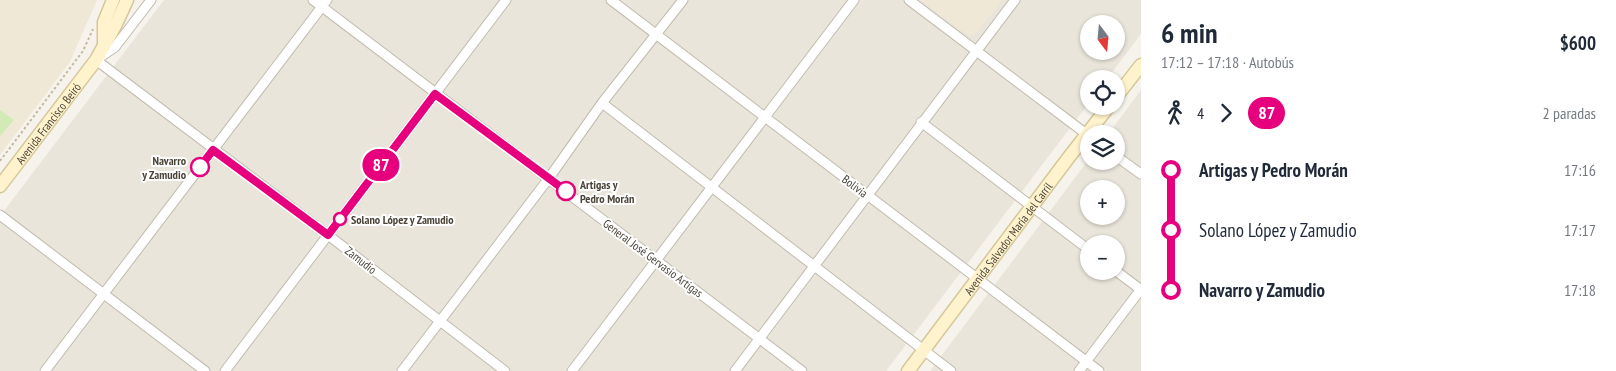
<!DOCTYPE html>
<html lang="es">
<meta charset="utf-8">
<style>
body{margin:0;font-family:"PT Sans Narrow",sans-serif;background:#f6f6f7;color:#1f2937;height:100vh;display:flex;flex-direction:column;font-size:19px;white-space:nowrap}
*{box-sizing:border-box;margin:0}
p{font-size:16px;color:#747a83}
.icon{flex:none;width:28px;height:28px;fill:none;stroke:currentColor;stroke-width:2;stroke-linecap:round;stroke-linejoin:round}
.map{position:relative;flex:1;overflow:hidden}
.drawer{display:flex;flex-direction:column;background:#fff;width:475px}
.drawer>*{flex:none}
.badge{padding:0 10px;border-radius:16px;font-size:18px;line-height:32px}
.needle{width:32px;rotate:164deg}
.buttons{position:absolute;left:1080px;top:15px;display:grid;gap:10px}
.buttons a{display:grid;place-items:center;width:45px;height:45px;border-radius:50%;background:#fff;box-shadow:0 1px 4px #0004;font-size:25px}
.map>.badge{position:absolute;translate:-50% -50%;box-shadow:0 0 0 2px #fff}
.legs{display:flex;align-items:center;gap:8px;height:55px;padding:0 20px;font-size:16px}
.legs p{margin-inline-start:auto}
.head{display:flex;align-items:center;justify-content:space-between;height:85px;padding:0 20px}
h1{font-size:28px;font-weight:800;line-height:38px}
ul{padding:0 20px;list-style:none}
li{display:flex;align-items:center;gap:18px;height:60px;font-size:19px}
li i{display:grid;place-items:center;width:8px;height:100%;margin:0 6px;background:currentColor}
li i::after{content:'';width:12px;height:12px;margin:-6px;border:4px solid;border-radius:50%;background:#fff}
li p{margin-inline-start:auto}
li:first-child i{background:linear-gradient(#0000 50%,currentColor 0)}
li:last-child i{background:linear-gradient(currentColor 50%,#0000 0)}
main{display:flex;flex:1;min-height:0}
.map>svg:first-child{display:block}
.residential{fill:#eae5da;fill-rule:evenodd}
.education{fill:#efe8d6}
.green{fill:#d2eab5}
.lines{fill:none;stroke-linecap:round;stroke-linejoin:round}
.street-casing{stroke:#c2bbae;stroke-width:11}
.secondary-casing{stroke:#d6c79b;stroke-width:15}
.path{stroke:#c4b79f;stroke-width:2;stroke-dasharray:2.5 2.5;stroke-linecap:butt}
.street{stroke:#fff;stroke-width:9}
.secondary{stroke:#fff3cd;stroke-width:12}
.line-1-casing{stroke:#fff;stroke-width:11}
.line-1{stroke:#e6007e;stroke-width:8}
.stop-1-dot{fill:#fff;stroke:#e6007e;stroke-width:2.5}
.labels{text-anchor:middle;dominant-baseline:central;stroke-width:4;stroke-linejoin:round;paint-order:stroke}
.street-label{font-size:12px;fill:#4b4439;stroke:#fff}
.stop-label{font-size:12px;font-weight:bold;fill:#4b4439;stroke:#fff;text-anchor:start}
</style>
<main>
<div class="map">
<svg width="1141" height="371" viewBox="0 0 1141 371">
<rect width="100%" height="100%" fill="#f6f3ec"/>
<path class="residential" d="M164,0H1141V34L1107,79H1089V103L886,371H0V216ZM1089,24H1116V51H1089Z
M1141,90V371H930L1089,159V161H1116V134H1108ZM1089,189H1116V216H1089ZM1089,244H1116V271H1089Z"/>
<path class="education" d="M0,0H97L70,62L0,155Z
M920,0H1002L975,35L969,36Z"/>
<path class="green" d="M0,110L14,120L0,136Z"/>
<g class="lines">
<defs>
<path id="street" d="M151,0L115,47L96,60L328,235L505,371
M313,0L802,371
M611,0L1099,371
M909,0L1089,136
M602,103L951,371
M921,122L1089,250
M1116,156L1141,174
M0,215L205,371
M1116,271L1140,289
M45,371L327,0
M225,371L506,0
M402,371L549,178L602,103L683,0
M572,371L854,0
M735,371L1015,0
M1079,371L1141,289"/>
<g id="secondary">
<path d="M104,44V22L113,0"/>
<path d="M1116,97L1141,65"/>
<path id="s1" d="M0,186L96,60L115,26L127,0"/>
<path id="s2" d="M908,371L1069,157L1109,106"/>
</g>
</defs>
<use href="#street" class="street-casing"/>
<use href="#secondary" class="secondary-casing"/>
<path class="path" d="M0,161L83,51L93,29"/>
<use href="#street" class="street"/>
<use href="#secondary" class="secondary"/>
</g>
<g class="lines">
<defs>
<path id="line-1" d="M200,167L213,150L328,235L435,94L566,191"/>
</defs>
<use href="#line-1" class="line-1-casing"/>
<use href="#line-1" class="line-1"/>
</g>
<g class="stop-1-dot">
<circle cx="200" cy="167" r="9"/>
<circle cx="566" cy="191" r="9"/>
<circle cx="340" cy="219" r="6"/>
</g>
<g class="labels">
<g class="street-label">
<text stroke="none"><textPath href="#s1" startOffset="79">Avenida Francisco Beiró</textPath></text>
<text transform="translate(855 186) rotate(37)">Bolivia</text>
<text stroke="none"><textPath href="#s2" startOffset="166">Avenida Salvador María del Carril</textPath></text>
<text transform="translate(653 258) rotate(37)">General José Gervasio Artigas</text>
<text transform="translate(361 260) rotate(38)">Zamudio</text>
</g>
<g class="stop-label">
<text x="186" y="160" text-anchor="end">Navarro<tspan x="186" dy="14">y Zamudio</tspan></text>
<text x="580" y="184">Artigas y<tspan x="580" dy="14">Pedro Morán</tspan></text>
<text x="351" y="219">Solano López y Zamudio</text>
</g>
</g>
</svg>
<div class="buttons">
<a><svg class="needle" viewBox="-14 -14 28 28"><path d="M0-13l5 13h-10z" fill="#e53935"/><path d="M0 13l5-13h-10z" fill="#747a83"/></svg></a>
<a><svg class="icon" aria-label="locate" viewBox="0 0 24 24"><circle cx="12" cy="12" r="6"/><path d="M12 2v4M12 18v4M2 12h4M18 12h4"/></svg></a>
<a><svg class="icon" aria-label="layers" viewBox="0 0 24 24"><path d="M12 4l9 5-9 5-9-5zM3 14l9 5 9-5"/></svg></a>
<a>+</a>
<a>−</a>
</div>
<b class="badge" style="left:381px;top:165px;background:#e6007e;color:#fff">87</b>
</div>
<section class="drawer">
<div class="head"><div><h1>6 min</h1><p>17:12 – 17:18 · Autobús</p></div><b>$600</b></div>
<div class="legs"><svg class="icon" aria-label="walk" viewBox="0 0 24 24"><circle cx="13" cy="4" r="2"/><path d="M13 8l-2 6 4 7M11 14l-3 7M7 12l3-4h3l4 4"/></svg>4<svg class="icon" aria-label="forward" viewBox="0 0 24 24"><path d="M9 5l7 7-7 7"/></svg><b class="badge" style="background:#e6007e;color:#fff">87</b><p>2 paradas</p></div>
<ul>
<li><i style="color:#e6007e"></i><b>Artigas y Pedro Morán</b><p>17:16</p></li>
<li><i style="color:#e6007e"></i><span>Solano López y Zamudio</span><p>17:17</p></li>
<li><i style="color:#e6007e"></i><b>Navarro y Zamudio</b><p>17:18</p></li>
</ul>
</section>
</main>
